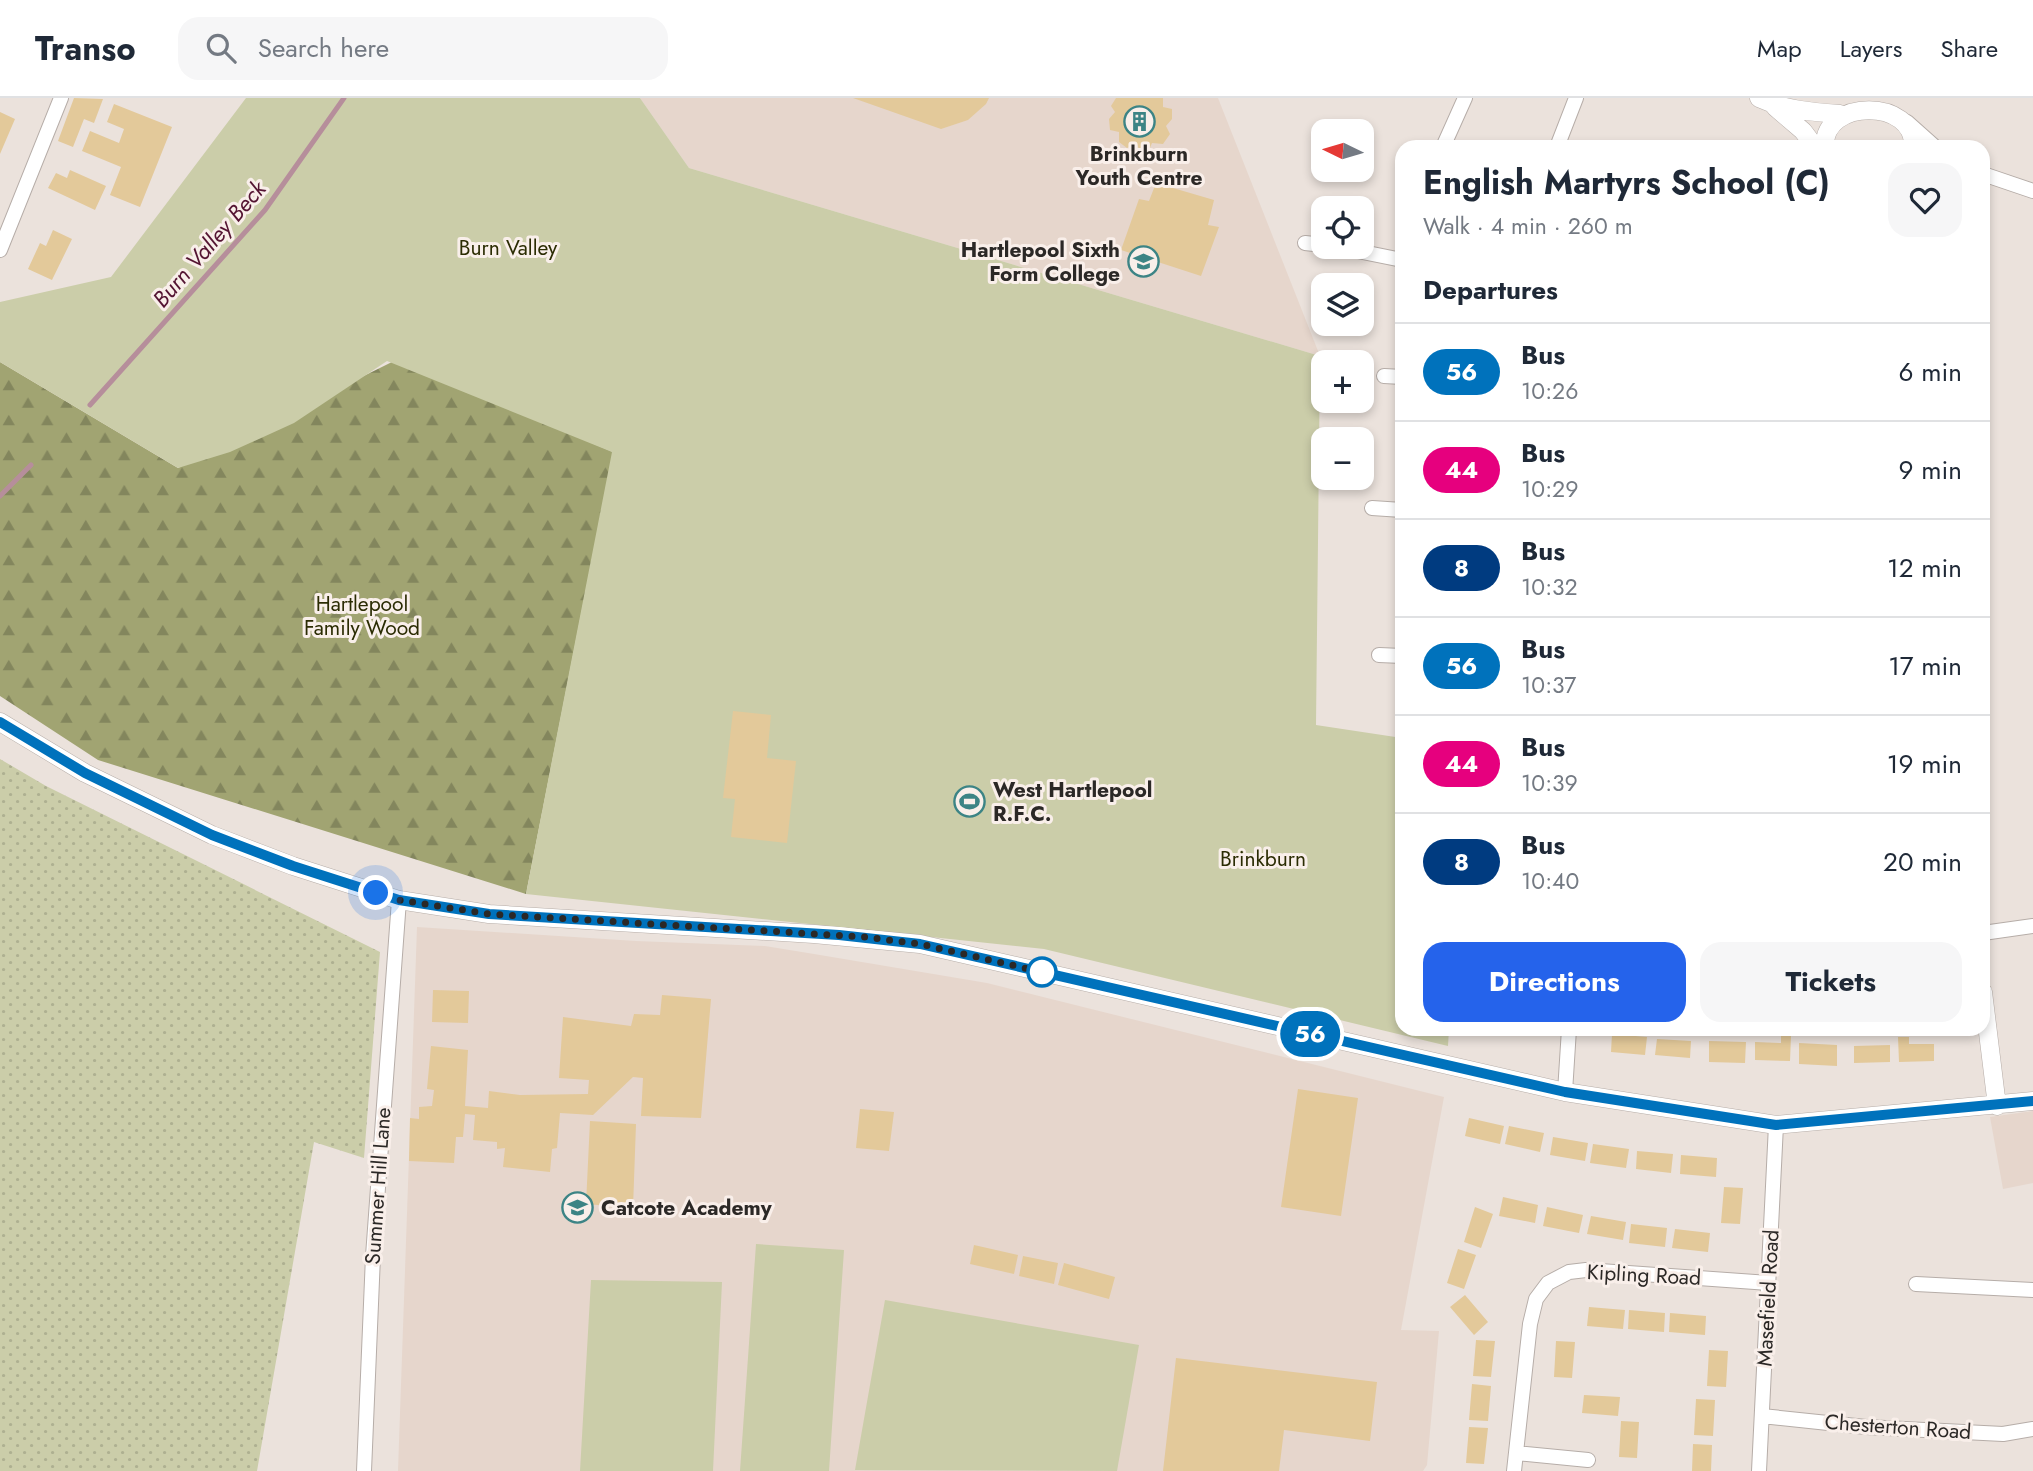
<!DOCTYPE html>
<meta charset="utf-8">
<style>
body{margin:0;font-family:Jost,sans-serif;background:#f6f6f7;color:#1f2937;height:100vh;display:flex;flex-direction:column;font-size:26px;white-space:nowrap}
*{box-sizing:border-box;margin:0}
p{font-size:23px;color:#747a83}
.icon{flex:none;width:38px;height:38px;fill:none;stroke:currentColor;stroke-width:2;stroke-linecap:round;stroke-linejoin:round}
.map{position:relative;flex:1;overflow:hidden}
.details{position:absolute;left:1395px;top:42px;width:595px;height:896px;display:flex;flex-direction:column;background:#fff;border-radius:21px;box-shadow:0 4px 10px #0003}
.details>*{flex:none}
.badge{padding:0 14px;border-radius:23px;font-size:24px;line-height:46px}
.needle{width:46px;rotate:275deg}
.fabs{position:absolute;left:1311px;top:21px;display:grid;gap:14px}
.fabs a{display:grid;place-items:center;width:63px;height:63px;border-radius:14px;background:#fff;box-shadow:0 4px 10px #0003;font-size:35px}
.you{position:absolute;width:35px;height:35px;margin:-18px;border:5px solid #fff;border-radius:50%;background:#1a73e8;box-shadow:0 0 0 10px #1a73e833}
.map>.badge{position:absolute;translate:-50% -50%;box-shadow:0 0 0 4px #fff}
h2{padding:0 28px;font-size:26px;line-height:63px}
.round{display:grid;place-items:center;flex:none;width:74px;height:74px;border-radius:21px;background:#f6f6f7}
.headline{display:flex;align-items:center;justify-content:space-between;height:119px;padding:0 28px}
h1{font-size:33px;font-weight:700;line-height:52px}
.button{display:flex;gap:14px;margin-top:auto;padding:14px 28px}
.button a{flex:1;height:80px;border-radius:21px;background:#2563eb;color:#fff;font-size:28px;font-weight:700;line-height:80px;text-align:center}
.button a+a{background:#f6f6f7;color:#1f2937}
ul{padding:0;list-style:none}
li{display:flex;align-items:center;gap:21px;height:98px;padding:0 28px;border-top:2px solid #e0e1e3}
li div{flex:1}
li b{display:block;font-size:26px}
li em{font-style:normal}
li .badge{min-width:77px;font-weight:700;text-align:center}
header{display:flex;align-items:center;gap:42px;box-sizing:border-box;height:98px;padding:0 35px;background:#fff;border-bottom:2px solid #e0e1e3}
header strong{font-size:33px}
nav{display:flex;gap:38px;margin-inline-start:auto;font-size:24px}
.search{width:490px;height:63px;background:#f6f6f7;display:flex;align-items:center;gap:18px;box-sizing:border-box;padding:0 24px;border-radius:21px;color:#747a83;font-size:26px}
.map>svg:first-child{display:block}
.built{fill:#e6d6cc}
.grass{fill:url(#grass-dots)}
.forest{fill:url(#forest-firs)}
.park{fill:#cbcda9}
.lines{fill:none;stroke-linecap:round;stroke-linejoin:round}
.stream{stroke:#b68e9b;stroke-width:5}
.building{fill:#e3c99a}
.minor-casing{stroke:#b6ada8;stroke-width:16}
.tertiary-casing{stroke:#b6ada8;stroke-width:19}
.minor{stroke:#fff;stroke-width:14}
.tertiary{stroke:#fff;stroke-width:18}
.line-casing{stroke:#fff;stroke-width:16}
.line{stroke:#0072bc;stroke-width:10}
.walk{stroke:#2b2826;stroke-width:7;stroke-dasharray:0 12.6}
.stop-dot{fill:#fff;stroke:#0072bc;stroke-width:3.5}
.labels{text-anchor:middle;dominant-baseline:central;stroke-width:6;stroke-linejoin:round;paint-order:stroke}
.poi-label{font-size:21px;font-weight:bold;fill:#2b2826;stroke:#f9efea;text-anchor:start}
.park-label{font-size:21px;fill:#2b2c03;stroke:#f9efea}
.street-label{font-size:21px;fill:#2b2826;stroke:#f9efea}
.water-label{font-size:23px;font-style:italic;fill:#541432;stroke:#f9efea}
</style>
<header>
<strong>Transo</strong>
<div class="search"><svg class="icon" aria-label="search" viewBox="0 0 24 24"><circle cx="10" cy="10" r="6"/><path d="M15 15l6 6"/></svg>Search here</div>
<nav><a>Map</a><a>Layers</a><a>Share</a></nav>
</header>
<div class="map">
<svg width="2033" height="1373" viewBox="0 0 2033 1373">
<defs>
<pattern id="grass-dots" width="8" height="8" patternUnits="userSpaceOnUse" patternTransform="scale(1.75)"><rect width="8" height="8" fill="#cbcda9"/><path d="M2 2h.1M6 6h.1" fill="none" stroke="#aeb091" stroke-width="1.8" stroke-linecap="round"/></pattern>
<pattern id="forest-firs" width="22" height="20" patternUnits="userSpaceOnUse" patternTransform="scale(1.75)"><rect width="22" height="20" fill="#a1a472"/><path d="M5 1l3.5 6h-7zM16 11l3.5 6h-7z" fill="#83865d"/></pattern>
</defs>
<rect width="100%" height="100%" fill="#ebe2dc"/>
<path class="built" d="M640,0H1218L1320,258L689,70Z
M417,829L636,843L765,848L814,856L987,885L1444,999L1401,1232L1439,1233L1427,1367L1423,1373H398Z
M2033,1013V1085L2003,1091L1990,1019Z"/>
<path class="grass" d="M0,661L46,688L380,854L364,1060L314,1044L257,1373H0Z"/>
<path class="forest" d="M396,262L613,354L526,796L98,662L0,598V264L178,370Z"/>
<path class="park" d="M246,0H640L689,70L1320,258L1316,627L1402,640V931H1449L1448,948L1044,851L526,796L612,354L387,263L294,325L230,354L178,370L0,264V204L111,179Z
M756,1146L844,1152L829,1373H740Z
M591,1182L722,1184L713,1373H580Z
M885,1202L1139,1247L1117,1373L855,1372Z"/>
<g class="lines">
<path class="stream" d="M90,307L265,112L344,0
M0,398L31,367"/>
</g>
<path class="building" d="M74,0L103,1L94,25L84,21L73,49L58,43Z
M853,0H989L986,6L968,22L941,31Z
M1116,0H1163V9L1172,11V21L1166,28L1170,36L1163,46L1152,45L1149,52L1140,54L1137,46L1127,50L1119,44V34L1110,32L1109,21L1115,14L1111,8Z
M114,6L172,29L140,109L110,97L121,69L82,53L90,33L119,45L124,31L107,24Z
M0,14L15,21L0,56Z
M70,72L106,88L95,112L48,90L56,75L67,80Z
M1156,85L1214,102L1208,127L1219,129L1201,178L1121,152L1139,101L1149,103Z
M53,132L72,141L52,182L28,171L40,145L46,148Z
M733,613L771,617L767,660L796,663L787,745L731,739L735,701L723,700Z
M433,892L469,893L468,925L432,924Z
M662,897L711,901L701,1020L641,1018L643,980L633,979L593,1017L560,1015L557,1050L552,1051L550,1074L503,1069L505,1050L497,1051V1044L473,1042L475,1017L465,1016L463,1039H456L454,1065L409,1063L410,1020L419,1021V1009L432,1008L434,992L427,991L431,948L468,952L465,1008L488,1010L489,993L520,997L588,996L589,982L559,980L563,919L631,928L634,916L660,917Z
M1612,936L1647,939L1645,957L1611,954Z
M1781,938H1791L1790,963L1755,962V944L1781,945Z
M1898,939H1909V946H1934V963L1899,964Z
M1657,941L1691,943L1690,960L1655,957Z
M1709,943L1746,944L1745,965L1709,964Z
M1799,945L1837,947V968L1799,966Z
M1890,947V964L1854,965V948Z
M1298,991L1358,1000L1341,1118L1281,1109Z
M860,1011L894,1014L889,1053L856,1050Z
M1469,1020L1504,1028L1500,1046L1465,1038Z
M590,1023L636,1026L633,1110L586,1106Z
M1509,1028L1544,1035L1540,1054L1505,1046Z
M1553,1039L1588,1045L1585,1063L1550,1057Z
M1593,1046L1629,1051L1626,1070L1590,1065Z
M1637,1053L1673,1056L1671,1075L1636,1071Z
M1681,1057L1717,1060L1716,1079L1680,1076Z
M1724,1089L1743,1090L1740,1126L1721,1125Z
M1503,1099L1538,1107L1535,1125L1499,1118Z
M1475,1109L1493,1116L1481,1150L1464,1144Z
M1547,1109L1583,1117L1579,1135L1543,1128Z
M1591,1118L1626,1124L1623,1142L1587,1136Z
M1631,1126L1667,1130L1665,1149L1629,1145Z
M1675,1131L1710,1135L1708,1154L1672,1150Z
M974,1147L1018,1157L1014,1176L970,1166Z
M1458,1151L1476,1157L1464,1191L1447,1185Z
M1023,1158L1058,1165L1054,1186L1019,1178Z
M1064,1165L1115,1179L1109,1201L1058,1187Z
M1465,1197L1488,1224L1474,1237L1450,1209Z
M1589,1209L1625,1212L1623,1231L1587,1228Z
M1629,1212L1665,1215L1664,1234L1628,1231Z
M1670,1215L1706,1218L1705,1237L1669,1234Z
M1476,1242L1495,1243L1491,1279L1473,1278Z
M1556,1243L1575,1244L1572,1280L1554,1279Z
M1709,1252L1728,1253L1726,1289L1707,1288Z
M1176,1260L1377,1284L1370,1343L1284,1332L1279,1373H1163Z
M1472,1286L1491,1288L1488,1323L1469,1322Z
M1584,1297L1620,1299L1618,1318L1582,1315Z
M1696,1301L1715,1302L1713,1338L1694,1337Z
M1621,1323L1639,1324L1637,1360L1619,1359Z
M1469,1329L1488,1330L1484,1366L1466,1365Z
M1693,1346L1712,1347L1711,1373H1692Z"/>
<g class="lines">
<defs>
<path id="minor" d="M1907,24L1935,49
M1443,49L1465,0
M1557,49L1576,0
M1983,76L2033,93
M1305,145L1323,147
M1338,149L1402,162
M0,152L61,0
M1384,278L1402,279
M1372,410L1402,412
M1379,557L1402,558
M1983,835L2033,828
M1565,994L1569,931
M1916,1186L2033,1192
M1762,1318L1866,1329L2003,1336L2033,1331
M1516,1355L1588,1362
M364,1373L373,1158L399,802
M1514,1373L1530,1226L1536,1201L1548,1185L1569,1174L1586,1172L1769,1185
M1759,1373L1776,1027"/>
<path id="tertiary" d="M1759,0C1785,12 1812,14 1840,16
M1775,9L1803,33L1815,49
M1825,49C1822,0 1916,0 1913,49
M0,624L85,675L212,737L293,768L399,802L489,816L814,836L920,846L1565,994L1776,1027L2033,1003
M1983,894L1997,1008"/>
</defs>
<use href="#minor" class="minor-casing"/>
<use href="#tertiary" class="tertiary-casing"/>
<use href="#minor" class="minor"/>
<use href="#tertiary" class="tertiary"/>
</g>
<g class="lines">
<defs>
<path id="line" d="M0,624L85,675L212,737L293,768L399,802L489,816L839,837L920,846L1565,994L1776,1027L2033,1003"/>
</defs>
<use href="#line" class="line-casing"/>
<use href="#line" class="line"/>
<path class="walk" d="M376,795L399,802L489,816L865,839L920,846L1042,874"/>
</g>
<defs>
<symbol id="building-ring" viewBox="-11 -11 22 22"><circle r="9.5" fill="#f9efea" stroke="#3c8485" stroke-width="1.5"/><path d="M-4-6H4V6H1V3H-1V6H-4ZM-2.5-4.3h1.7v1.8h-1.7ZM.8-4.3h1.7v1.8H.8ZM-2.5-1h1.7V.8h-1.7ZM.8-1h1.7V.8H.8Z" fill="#3c8485"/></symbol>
<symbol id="school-ring" viewBox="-11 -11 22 22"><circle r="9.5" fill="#f9efea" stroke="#3c8485" stroke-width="1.5"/><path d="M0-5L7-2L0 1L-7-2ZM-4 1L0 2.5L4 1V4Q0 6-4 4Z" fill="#3c8485"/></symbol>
<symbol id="stadium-ring" viewBox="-11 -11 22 22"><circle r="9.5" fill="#f9efea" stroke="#3c8485" stroke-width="1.5"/><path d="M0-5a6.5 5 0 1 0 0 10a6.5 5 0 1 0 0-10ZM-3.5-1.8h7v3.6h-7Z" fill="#3c8485"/></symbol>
</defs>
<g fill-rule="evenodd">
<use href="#building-ring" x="1122" y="6" width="35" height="35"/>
<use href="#school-ring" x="1126" y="146" width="35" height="35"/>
<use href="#stadium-ring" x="952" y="686" width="35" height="35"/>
<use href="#school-ring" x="560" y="1092" width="35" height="35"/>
</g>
<circle class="stop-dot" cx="1042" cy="874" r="14"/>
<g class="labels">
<g class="poi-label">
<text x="1139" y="56" text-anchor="middle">Brinkburn<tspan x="1139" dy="24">Youth Centre</tspan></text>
<text x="1120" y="152" text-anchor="end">Hartlepool Sixth<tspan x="1120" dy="24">Form College</tspan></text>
<text x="993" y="692">West Hartlepool<tspan x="993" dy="24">R.F.C.</tspan></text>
<text x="601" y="1110">Catcote Academy</text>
</g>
<g class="park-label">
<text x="508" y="150">Burn Valley</text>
<text x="362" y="506">Hartlepool<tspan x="362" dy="24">Family Wood</tspan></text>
<text x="1263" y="761">Brinkburn</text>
</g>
<g class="street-label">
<text transform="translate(378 1088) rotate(-86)">Summer Hill Lane</text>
<text transform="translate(1644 1177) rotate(3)">Kipling Road</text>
<text transform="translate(1768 1200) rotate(-87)">Masefield Road</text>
<text transform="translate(1898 1329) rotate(4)">Chesterton Road</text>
</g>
<g class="water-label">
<text transform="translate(209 146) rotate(-49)">Burn Valley Beck</text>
</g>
</g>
</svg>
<div class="fabs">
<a><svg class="needle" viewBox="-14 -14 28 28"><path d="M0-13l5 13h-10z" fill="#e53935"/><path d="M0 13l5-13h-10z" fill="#747a83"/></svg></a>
<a><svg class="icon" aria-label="locate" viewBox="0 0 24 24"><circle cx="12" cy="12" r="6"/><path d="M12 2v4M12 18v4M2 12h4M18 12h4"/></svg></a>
<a><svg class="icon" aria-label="layers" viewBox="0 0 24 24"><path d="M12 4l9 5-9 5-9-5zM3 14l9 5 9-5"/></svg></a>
<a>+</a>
<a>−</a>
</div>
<div class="you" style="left:376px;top:795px"></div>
<b class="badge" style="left:1310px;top:936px;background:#0072bc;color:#fff">56</b>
<section class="details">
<div class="headline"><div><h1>English Martyrs School (C)</h1><p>Walk · 4 min · 260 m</p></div><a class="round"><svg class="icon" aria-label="heart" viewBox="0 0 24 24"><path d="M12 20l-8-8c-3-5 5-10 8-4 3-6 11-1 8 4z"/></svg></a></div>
<h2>Departures</h2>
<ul>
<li><span class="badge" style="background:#0072bc;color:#fff">56</span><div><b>Bus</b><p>10:26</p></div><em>6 min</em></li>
<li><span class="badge" style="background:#e6007e;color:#fff">44</span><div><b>Bus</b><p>10:29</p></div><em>9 min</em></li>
<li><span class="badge" style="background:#003b80;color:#fff">8</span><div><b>Bus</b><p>10:32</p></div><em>12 min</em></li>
<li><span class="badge" style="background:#0072bc;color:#fff">56</span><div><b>Bus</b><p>10:37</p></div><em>17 min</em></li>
<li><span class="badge" style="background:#e6007e;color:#fff">44</span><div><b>Bus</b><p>10:39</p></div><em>19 min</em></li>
<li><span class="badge" style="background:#003b80;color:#fff">8</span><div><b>Bus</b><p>10:40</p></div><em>20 min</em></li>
</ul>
<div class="button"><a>Directions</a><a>Tickets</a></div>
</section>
</div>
